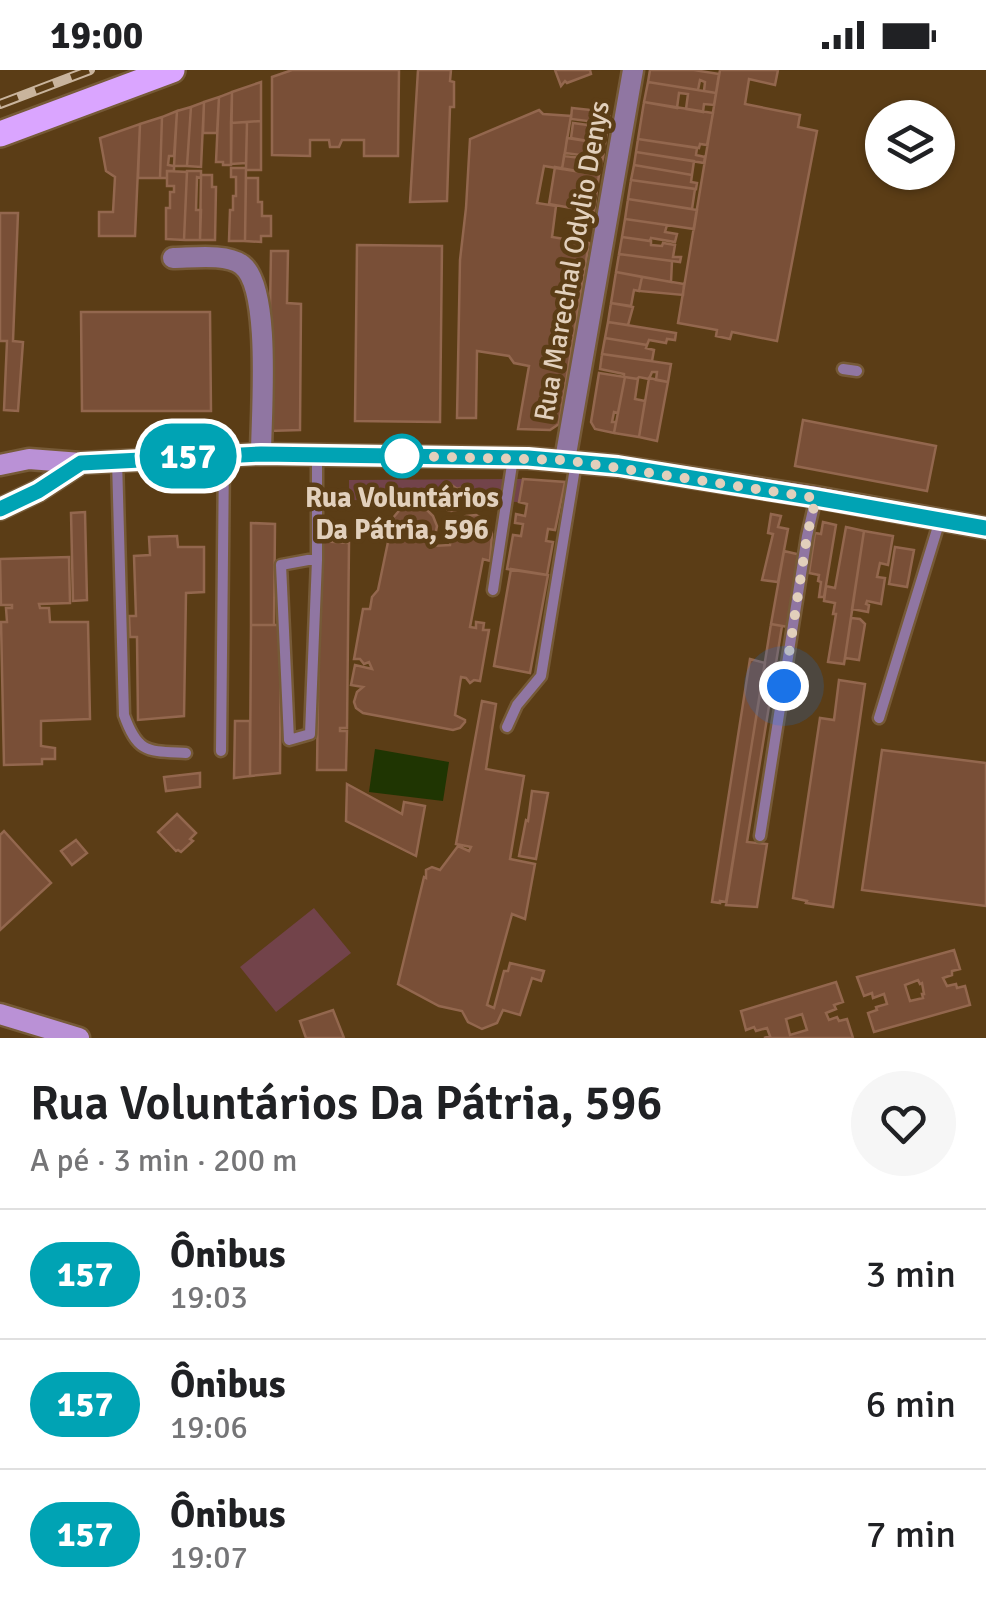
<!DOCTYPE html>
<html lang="pt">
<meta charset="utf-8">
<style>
body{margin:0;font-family:Signika,sans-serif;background:#f6f6f6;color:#202124;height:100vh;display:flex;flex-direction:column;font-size:38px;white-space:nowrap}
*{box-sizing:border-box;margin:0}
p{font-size:32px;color:#757577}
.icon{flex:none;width:55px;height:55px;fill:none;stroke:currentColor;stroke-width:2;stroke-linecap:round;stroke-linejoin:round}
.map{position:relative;height:968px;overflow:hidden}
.drawer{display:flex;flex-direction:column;background:#fff;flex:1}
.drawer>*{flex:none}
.badge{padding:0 20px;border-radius:32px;font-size:35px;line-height:65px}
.fabs{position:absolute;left:865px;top:30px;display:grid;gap:20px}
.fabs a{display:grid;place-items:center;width:90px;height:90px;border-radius:50%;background:#fff;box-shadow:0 2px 8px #0004;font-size:50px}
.you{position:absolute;width:50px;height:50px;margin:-25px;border:8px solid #fff;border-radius:50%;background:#1a73e8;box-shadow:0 0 0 15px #1a73e833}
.map>.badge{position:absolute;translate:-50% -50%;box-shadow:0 0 0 5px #fff}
.round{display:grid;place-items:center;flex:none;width:105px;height:105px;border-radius:52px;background:#f6f6f6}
.headline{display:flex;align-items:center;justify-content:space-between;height:170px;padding:0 30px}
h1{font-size:48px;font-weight:600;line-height:75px}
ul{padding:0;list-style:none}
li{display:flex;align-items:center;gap:30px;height:130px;padding:0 30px;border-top:2px solid #e0e0e0}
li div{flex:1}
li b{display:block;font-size:38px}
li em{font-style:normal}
li .badge{min-width:110px;font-weight:700;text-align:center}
.status{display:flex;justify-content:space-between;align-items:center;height:70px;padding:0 50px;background:#fff;direction:ltr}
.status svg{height:28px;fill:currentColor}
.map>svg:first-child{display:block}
.green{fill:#72434a}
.water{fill:#1f3502}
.building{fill:#794f37;stroke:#93674e;stroke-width:2.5;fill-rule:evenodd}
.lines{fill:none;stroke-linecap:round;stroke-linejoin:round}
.lane-casing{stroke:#765a37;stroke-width:15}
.street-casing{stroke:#765a37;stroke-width:25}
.secondary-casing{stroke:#765a37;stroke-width:25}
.primary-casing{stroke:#765a37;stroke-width:30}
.lane{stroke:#9076a2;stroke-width:10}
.street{stroke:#9076a2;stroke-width:20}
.secondary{stroke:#ba91d6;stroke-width:20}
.primary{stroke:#daa5ff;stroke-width:25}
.rail-casing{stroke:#c9b49d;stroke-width:10}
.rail{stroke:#5b3d16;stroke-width:6;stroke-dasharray:19;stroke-linecap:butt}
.line-casing{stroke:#fff;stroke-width:22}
.line{stroke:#00a3b4;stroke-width:15}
.walk{stroke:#e2d0bc;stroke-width:10;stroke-dasharray:0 18}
.stop-dot{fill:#fff;stroke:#00a3b4;stroke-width:5}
.labels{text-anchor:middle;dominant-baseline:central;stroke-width:9;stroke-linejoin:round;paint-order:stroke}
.street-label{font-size:28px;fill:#e2d0bc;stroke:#5b3d16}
.stop-label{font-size:28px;font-weight:bold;fill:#e2d0bc;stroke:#5b3d16}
</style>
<div class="status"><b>19:00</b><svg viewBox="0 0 49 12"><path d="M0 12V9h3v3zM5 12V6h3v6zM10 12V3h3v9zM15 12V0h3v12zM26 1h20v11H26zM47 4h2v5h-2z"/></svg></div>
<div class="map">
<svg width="986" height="968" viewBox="0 0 986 968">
<rect width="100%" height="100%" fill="#5b3d16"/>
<path class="green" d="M523,409L519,432L349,430V410Z
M314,838L351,883L276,942L240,897Z"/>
<path class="water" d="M375,679L449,692L443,731L369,722Z"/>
<path class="building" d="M292,0H399L398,86H364V70H342L339,77H330L329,70H310V86L272,85V7Z
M418,0H451L450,11L454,12V37H450L447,131L410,132Z
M555,0H590L591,4L567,13L565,11L561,16Z
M650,0H694L719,4L716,23L704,21L705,12L700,10L698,20L648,12Z
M720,0H778L775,15L749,9L745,34L800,45L798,57L817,61L777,271L732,262L730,269L716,266L717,260L678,253Z
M261,12V51L231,53L232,22Z
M648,12L716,23L714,35L704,34L703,42L686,39L688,24L679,23L677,38L644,32Z
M232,22L231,95H223V92H216L219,27Z
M219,27L217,63H203L204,32Z
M204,32L201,97L187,96L191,37Z
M644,32L713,43L707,75L700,74L699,78L638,69Z
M191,37L187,96H174L177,41Z
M572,38L610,42L605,74L571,68L573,53L588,55V51L571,49Z
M539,40L543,44L571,46L562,99L544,96L537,133L556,136L552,167L589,173L559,354L550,360L518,359L529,296L514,293L509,286L477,281L476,348H457L460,190L466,138L470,69Z
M177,41L174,86H169L168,95L174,96V101H167V108H160L162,47Z
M162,47L160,108H138L140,54Z
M261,51V100H246L247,52Z
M247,52L246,93L231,94V53Z
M140,54L135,166H99V142H113L115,107L106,101L100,68Z
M567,68L605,74L603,88L565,83Z
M638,69L697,78L696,85L705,87L704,93L636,82Z
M636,82L694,91L692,105L634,95Z
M582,85L603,88L599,105L562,99L564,86L582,88Z
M634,95L692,105L691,112L697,113L696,119L631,110Z
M555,97L599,105L594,142L549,134Z
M231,98H246L245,171H229L230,140H233V126H236V107H231Z
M167,101L187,102L184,170L166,169V138H170V122H174V116H167Z
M187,101H201V108L197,107L196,140H201L200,170H184Z
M201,105H212V117H216L215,170H200Z
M246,108H258V132H262V146H271V166H261V172L245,171Z
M631,110L695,119L692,139L628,129Z
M628,129L697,140L694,159L625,149Z
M0,143H18L13,271L23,272L18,341L4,340L7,271H0Z
M625,149L667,155L665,162L677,164L675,172L651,168L650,171L622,167Z
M622,167L651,171V175L662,176L663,173L675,175L673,187H681L680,192L619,184Z
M357,175L442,176L440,352L355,351Z
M271,181H288L287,233L301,234L300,360L268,361Z
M619,184L672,191L671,212L616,202Z
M616,202L642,207L639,221L634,220L631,236L611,233Z
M642,207L684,214L683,225L639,221Z
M611,233L633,237L628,255L608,252Z
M81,242H210L211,341H82Z
M608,252L676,263L675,270L667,269L666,273L649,270L647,275L605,268Z
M605,268L647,275L646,278L654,280L652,291L602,284Z
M602,284L671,294L668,312L656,310L657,302H652L649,309L639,307L637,309L624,307V304L600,299Z
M599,303L625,307L618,343L614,342L612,352H616L614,363L595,359L591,352Z
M625,307L638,309L635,329L645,331L639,367L614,363Z
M649,308L668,312L657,371L639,367Z
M803,350L936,376L927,421L795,396Z
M523,409L565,412L555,460L548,459L546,471L553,472L547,505L507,499L513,465L521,466L523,454L515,453L516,444L525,446L527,434L519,432Z
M449,413L457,419L466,416L468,423L464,432L456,440L451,441L438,437L431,425V418L440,420Z
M413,434L424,437L433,446L437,456L433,476L450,475L452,457L455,452L466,446L476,445L486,450L492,464L490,491L483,489L470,557L476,558V552L484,553L483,560H489L480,611L474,610L470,613L466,608L461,607L455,645L465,650V652L460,658L453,660L363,643L356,638L354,632L357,622L363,617L351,615L355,595L372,599L369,592L364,594L360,589H354L363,539H370L372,527L378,520L393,448L402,437Z
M85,442L87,530L73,531L71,443Z
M771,444L781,446L778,457L788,459L778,512L762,510L773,464L768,463Z
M823,452L836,455L824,527H819L821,512L818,511L819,505L809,503L815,463L821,464Z
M251,453L275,454L274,555H251Z
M323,457H348V470H323Z
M846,457L864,461L844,594L828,592L836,544H833L835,533L824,531L826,516L835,518Z
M864,461L893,466L888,495L880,493L877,507L885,508L881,534L867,531L866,534L869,535L868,542L852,539Z
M177,466L178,477H204V522L186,523L184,646L138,650L137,567H130L129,546H136L134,486L150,485L149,467Z
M320,471L349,473L347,658H340V661H347L346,700H317Z
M895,477L914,480L907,517L889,514Z
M784,481L801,485L788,557L771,554Z
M69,487L70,533L39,534L40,538H49L50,552H88L90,649L41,651V676L55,678V689H42V694L4,695L1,552H7L6,538H12V535H1L0,489Z
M511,499L548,505L530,603L494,596Z
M851,548L860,549L865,554L859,590L845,588Z
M771,554L782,556L747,772L767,774L757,837L726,835Z
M251,555H281L280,703L250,706Z
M750,589L765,593L726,832L720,831V833L712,832Z
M839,610L865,614L833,837L806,833L807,831L793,828L820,648L834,650Z
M482,631L496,634L486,699L524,706L510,789L535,794L525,849L512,844L487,935L494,938L504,901H508L510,893L544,901L541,911L532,908L520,945L503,940L497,953L482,959L468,952L462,941L439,936L398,914L424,807L426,808V800L432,797L440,800L458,776L469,781L471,777L456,774Z
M235,651H250V706L234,708Z
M882,680L986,693V836L862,820Z
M200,703V717L166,721L164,707Z
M347,714L402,744L404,732L425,736L416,786L346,751Z
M532,721L548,723L536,789L519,786L526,750L528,751Z
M177,744L196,763L190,769L193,771L181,782L178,780L176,781L158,762Z
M4,761L51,813L0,860V765Z
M76,770L87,783L72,795L61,781Z
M954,880L960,899L952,901V905L943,908L947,916L956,914L957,918L965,916L970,935L874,962L868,943L877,940L876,937L887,934L884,924L873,928L872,923L864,926L857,907ZM918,910L920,914L922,913L924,924H922L923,928L910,931L905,915Z
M836,912L843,932L834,935L836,939L826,943L829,950L837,947L839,951L847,949L853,968H764L770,966L767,958L756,961L754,957L746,960L741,941ZM802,944L807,960L790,965L786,949Z
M333,940L344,968H306L300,951Z"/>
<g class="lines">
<defs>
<path id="lane" d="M843,299L857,301
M317,385V490
M117,390L124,645C138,684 148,681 186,683
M308,490H317L310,664L289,670L281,495Z
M493,520L513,388
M879,648L940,450
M507,657L517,635L541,606L576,392
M221,681L224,387
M760,766L807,466L816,427"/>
<path id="street" d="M173,188C191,188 227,183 242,195C272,218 261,345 261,384
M565,390L633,0"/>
<path id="secondary" d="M0,395L29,389L81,393L261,384L529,388L618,396L816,427L986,458
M0,439L38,421L81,393
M0,944L79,968"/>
<path id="primary" d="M0,64L172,0"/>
</defs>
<use href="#lane" class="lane-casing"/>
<use href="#street" class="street-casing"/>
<use href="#secondary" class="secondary-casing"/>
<use href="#primary" class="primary-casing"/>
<use href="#lane" class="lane"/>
<use href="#street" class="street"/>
<use href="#secondary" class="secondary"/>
<use href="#primary" class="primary"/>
<defs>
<path id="rail" d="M0,34L90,0"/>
</defs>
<use href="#rail" class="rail-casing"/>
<use href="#rail" class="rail"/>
</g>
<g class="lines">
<defs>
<path id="line" d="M0,439L38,421L81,393L261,384L528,388L618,396L816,428L986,458"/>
</defs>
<use href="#line" class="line-casing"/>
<use href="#line" class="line"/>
<path class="walk" d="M402,386H400L565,390L816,428L807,466L784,616"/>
</g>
<circle class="stop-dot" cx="402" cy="386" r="20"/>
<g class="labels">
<g class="street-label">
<text transform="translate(572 191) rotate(-80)">Rua Marechal Odylio Denys</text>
</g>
<g class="stop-label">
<text x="402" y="428">Rua Voluntários<tspan x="402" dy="32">Da Pátria, 596</tspan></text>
</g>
</g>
</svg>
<div class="fabs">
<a><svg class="icon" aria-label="layers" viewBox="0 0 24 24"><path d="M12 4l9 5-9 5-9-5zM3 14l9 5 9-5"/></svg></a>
</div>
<div class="you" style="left:784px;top:616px"></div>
<b class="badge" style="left:188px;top:386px;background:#00a3b4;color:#fff">157</b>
</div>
<section class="drawer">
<div class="headline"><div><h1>Rua Voluntários Da Pátria, 596</h1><p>A pé · 3 min · 200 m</p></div><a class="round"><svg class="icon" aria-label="heart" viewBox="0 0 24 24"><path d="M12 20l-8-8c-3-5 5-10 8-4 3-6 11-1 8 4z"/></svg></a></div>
<ul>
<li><span class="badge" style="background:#00a3b4;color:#fff">157</span><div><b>Ônibus</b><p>19:03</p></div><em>3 min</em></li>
<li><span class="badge" style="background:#00a3b4;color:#fff">157</span><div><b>Ônibus</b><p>19:06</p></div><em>6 min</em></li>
<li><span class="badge" style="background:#00a3b4;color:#fff">157</span><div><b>Ônibus</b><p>19:07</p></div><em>7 min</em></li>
</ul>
</section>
